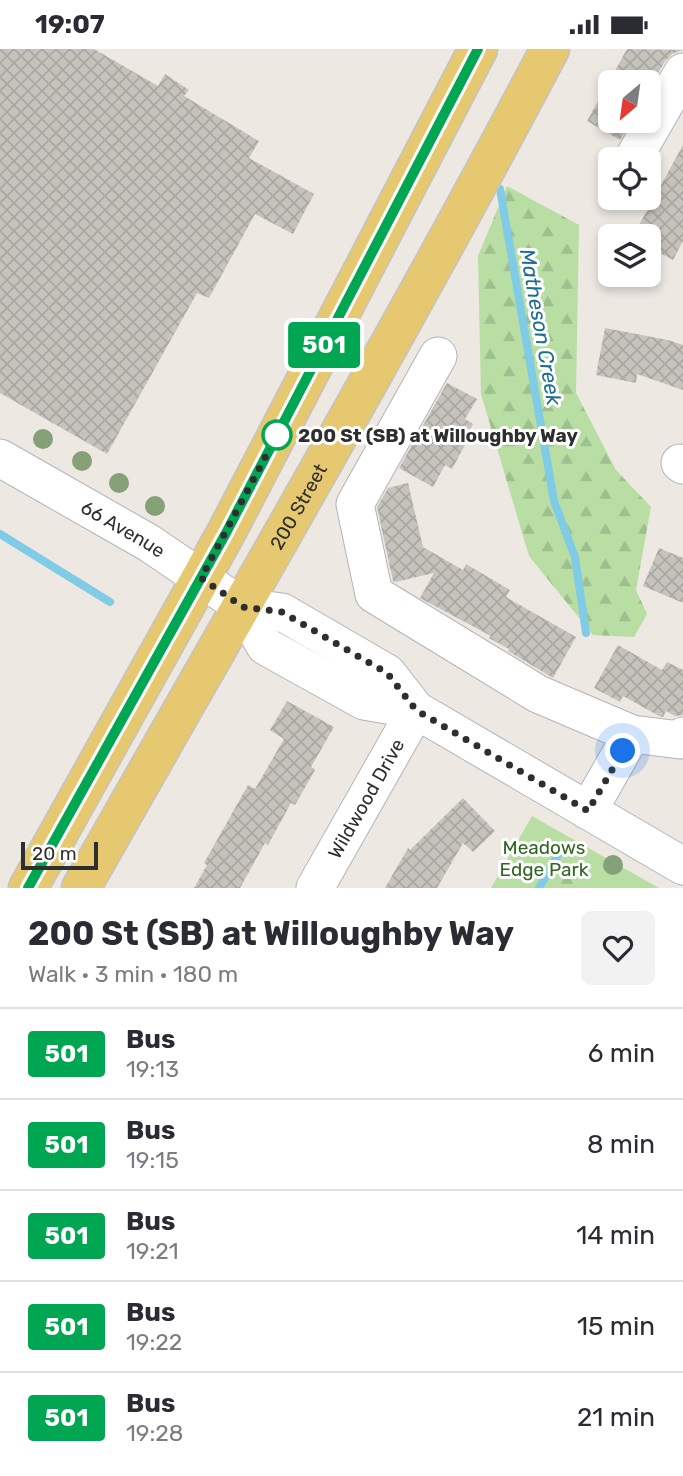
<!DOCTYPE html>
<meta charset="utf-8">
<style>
body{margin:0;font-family:Rubik,sans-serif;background:#f2f2f3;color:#2b2b33;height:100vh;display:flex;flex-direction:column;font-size:26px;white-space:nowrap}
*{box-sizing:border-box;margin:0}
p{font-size:23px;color:#7c7c81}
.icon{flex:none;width:38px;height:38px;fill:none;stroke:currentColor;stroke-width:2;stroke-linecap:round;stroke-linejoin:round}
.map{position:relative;height:839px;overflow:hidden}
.panel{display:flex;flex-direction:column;background:#fff;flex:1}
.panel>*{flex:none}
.badge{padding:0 14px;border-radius:5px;font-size:24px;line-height:46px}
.needle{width:46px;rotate:209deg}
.buttons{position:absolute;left:598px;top:21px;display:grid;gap:14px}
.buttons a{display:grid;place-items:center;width:63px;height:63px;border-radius:10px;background:#fff;box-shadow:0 4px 10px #0003;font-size:35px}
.scale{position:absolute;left:21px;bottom:18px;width:77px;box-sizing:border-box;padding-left:7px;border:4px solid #2e2e2e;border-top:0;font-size:19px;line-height:24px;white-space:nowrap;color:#2e2e2e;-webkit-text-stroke:5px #fff;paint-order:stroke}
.you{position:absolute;width:35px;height:35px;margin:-18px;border:5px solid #fff;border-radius:50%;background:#1a73e8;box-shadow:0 0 0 10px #1a73e833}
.map>.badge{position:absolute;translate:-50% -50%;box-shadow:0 0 0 4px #fff}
.round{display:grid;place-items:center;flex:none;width:74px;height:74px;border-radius:10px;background:#f2f2f3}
.headline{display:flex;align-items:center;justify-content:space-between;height:119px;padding:0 28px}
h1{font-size:33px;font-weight:700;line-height:52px}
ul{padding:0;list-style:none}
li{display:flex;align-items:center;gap:21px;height:91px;padding:0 28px;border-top:2px solid #e1e1e2}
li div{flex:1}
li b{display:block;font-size:26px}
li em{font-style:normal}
li .badge{min-width:77px;font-weight:700;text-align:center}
.status{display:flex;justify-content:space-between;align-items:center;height:49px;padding:0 35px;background:#fff;direction:ltr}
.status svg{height:19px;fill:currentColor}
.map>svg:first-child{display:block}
.grass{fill:#b8dea4}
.forest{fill:url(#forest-firs)}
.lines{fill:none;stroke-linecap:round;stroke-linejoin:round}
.stream{stroke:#80cbe5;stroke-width:8}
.building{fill:url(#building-cross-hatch)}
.minor-casing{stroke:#b2b4bc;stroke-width:39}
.major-casing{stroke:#c4c4c4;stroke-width:41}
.minor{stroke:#fff;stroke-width:37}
.major{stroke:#e5c86f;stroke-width:38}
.tree{fill:#86a078}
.line-casing{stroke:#fff;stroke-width:16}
.line{stroke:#00a651;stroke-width:10}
.walk{stroke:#2e2e2e;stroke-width:7;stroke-dasharray:0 12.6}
.stop-dot{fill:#fff;stroke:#00a651;stroke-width:3.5}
.labels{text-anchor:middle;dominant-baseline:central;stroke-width:6;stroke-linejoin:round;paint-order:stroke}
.stop-label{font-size:19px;font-weight:bold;fill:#2e2e2e;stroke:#fff;text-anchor:start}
.street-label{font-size:19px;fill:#2e2e2e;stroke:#fff}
.park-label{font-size:19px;fill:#316622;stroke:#fff}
.water-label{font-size:21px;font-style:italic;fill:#1b6c95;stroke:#fff}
</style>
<div class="status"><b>19:07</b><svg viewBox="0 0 49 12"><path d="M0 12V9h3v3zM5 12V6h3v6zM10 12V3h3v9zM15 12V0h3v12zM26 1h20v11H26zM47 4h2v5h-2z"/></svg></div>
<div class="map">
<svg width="683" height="839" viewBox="0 0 683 839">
<defs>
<pattern id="forest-firs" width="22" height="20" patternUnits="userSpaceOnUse" patternTransform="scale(1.75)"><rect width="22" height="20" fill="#b8dea4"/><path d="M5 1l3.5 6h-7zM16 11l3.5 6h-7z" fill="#9ebf8e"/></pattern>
<pattern id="building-cross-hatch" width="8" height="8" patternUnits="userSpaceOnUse" patternTransform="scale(1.75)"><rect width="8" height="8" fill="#c6c3bd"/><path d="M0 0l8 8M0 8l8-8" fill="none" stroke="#aaa8a3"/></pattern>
</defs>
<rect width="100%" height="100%" fill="#ede8e2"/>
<path class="grass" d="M532,767L659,839H491Z"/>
<path class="forest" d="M507,137L579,176L576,344L616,421L651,458L636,541L647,565L634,588L593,586L529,507L481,345L478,207Z
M584,816L593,820L598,828L597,839H540C556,833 568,821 584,816Z"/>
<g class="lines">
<path class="stream" d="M500,140L554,452L575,508L586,584
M0,485L110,553
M539,839L558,806"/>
</g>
<path class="building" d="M0,0H94L158,37L165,25L189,41L184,47L259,92L249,109L314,145L293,185L255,165L209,249L197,244L107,405L0,344Z
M627,0L683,1L672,5L665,12L649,40V33H611V72H631L620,91L587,72Z
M683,96V192L673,211L649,198V187H633Z
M605,279L668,291L683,296V341L637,325L636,334L596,326Z
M447,334L477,350L465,370L473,375L462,395L465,396L452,420L445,416L433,438L399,419Z
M408,434L423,498L463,521L466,515L510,541L506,548L576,588L553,629L508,602L509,600L489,589L491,587L420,549L434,524L395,533L393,532L377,458L388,439Z
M659,499L683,509V554L643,537Z
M618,596L662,621L667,613L683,621V666L675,667L666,662L663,668L659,667L623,647L620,653L594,639Z
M287,652L334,678L311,718L315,721L295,756L291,754L268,796L265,794L240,839H194L207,816L204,814L248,736L255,740L284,690L270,681Z
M463,749L495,782L473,803L463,794L437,839H385L408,799L410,801Z"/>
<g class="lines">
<defs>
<g id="minor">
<path d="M633,110L683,23"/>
<path d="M438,307L355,455L374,545L538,645L632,685L680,691L683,687"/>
<path id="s1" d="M0,409L149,494L243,558L282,563L387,624L416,661"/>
<path d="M680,414L683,416"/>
<path d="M243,558L265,597L364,652L416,661L683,817"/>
<path d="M588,762L632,685"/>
<path id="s2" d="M315,839L416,661"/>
</g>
<g id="major">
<path d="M28,839L226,484L478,0"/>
<path id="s3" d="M81,839C239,560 401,283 550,0"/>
</g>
</defs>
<use href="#minor" class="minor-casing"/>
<use href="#major" class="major-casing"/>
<use href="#minor" class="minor"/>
<use href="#major" class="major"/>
</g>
<g class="tree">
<circle cx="43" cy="390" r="10"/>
<circle cx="82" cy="412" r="10"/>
<circle cx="119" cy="434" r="10"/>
<circle cx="155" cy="457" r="10"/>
<circle cx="613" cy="816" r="10"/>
</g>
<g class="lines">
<defs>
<path id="line" d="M28,839L226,484L478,0"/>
</defs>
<use href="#line" class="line-casing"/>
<use href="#line" class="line"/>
<path class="walk" d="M277,386L201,529L243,558L282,563L387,624L416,661L588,762L623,702"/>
</g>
<circle class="stop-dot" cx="277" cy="386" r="14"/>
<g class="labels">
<g class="stop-label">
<text x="298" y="386">200 St (SB) at Willoughby Way</text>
</g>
<g class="street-label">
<text stroke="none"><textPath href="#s3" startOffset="439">200 Street</textPath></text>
<text stroke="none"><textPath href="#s1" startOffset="142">66 Avenue</textPath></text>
<text stroke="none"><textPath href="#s2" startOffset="103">Wildwood Drive</textPath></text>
</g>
<g class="park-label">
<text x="544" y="798">Meadows<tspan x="544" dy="22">Edge Park</tspan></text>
</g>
<g class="water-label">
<text transform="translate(541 278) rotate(80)">Matheson Creek</text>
</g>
</g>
</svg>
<div class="buttons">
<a><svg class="needle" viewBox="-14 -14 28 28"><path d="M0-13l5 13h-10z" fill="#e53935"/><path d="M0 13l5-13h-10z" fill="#7c7c81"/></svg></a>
<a><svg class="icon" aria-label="locate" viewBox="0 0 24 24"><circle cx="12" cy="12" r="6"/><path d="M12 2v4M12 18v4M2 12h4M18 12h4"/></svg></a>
<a><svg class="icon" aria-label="layers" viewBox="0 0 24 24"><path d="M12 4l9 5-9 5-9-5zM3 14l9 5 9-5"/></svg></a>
</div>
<div class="scale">20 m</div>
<div class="you" style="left:623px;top:702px"></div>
<b class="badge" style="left:324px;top:296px;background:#00a651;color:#fff">501</b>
</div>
<section class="panel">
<div class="headline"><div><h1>200 St (SB) at Willoughby Way</h1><p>Walk · 3 min · 180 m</p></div><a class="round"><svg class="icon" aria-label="heart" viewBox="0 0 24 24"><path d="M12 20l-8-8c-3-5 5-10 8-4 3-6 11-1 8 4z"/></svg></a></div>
<ul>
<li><span class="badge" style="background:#00a651;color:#fff">501</span><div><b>Bus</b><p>19:13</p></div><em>6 min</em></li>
<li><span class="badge" style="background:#00a651;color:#fff">501</span><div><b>Bus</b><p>19:15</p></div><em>8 min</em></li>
<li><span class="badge" style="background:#00a651;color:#fff">501</span><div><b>Bus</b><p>19:21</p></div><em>14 min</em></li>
<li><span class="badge" style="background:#00a651;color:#fff">501</span><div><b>Bus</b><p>19:22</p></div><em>15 min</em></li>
<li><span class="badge" style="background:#00a651;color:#fff">501</span><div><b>Bus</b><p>19:28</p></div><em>21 min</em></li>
</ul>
</section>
